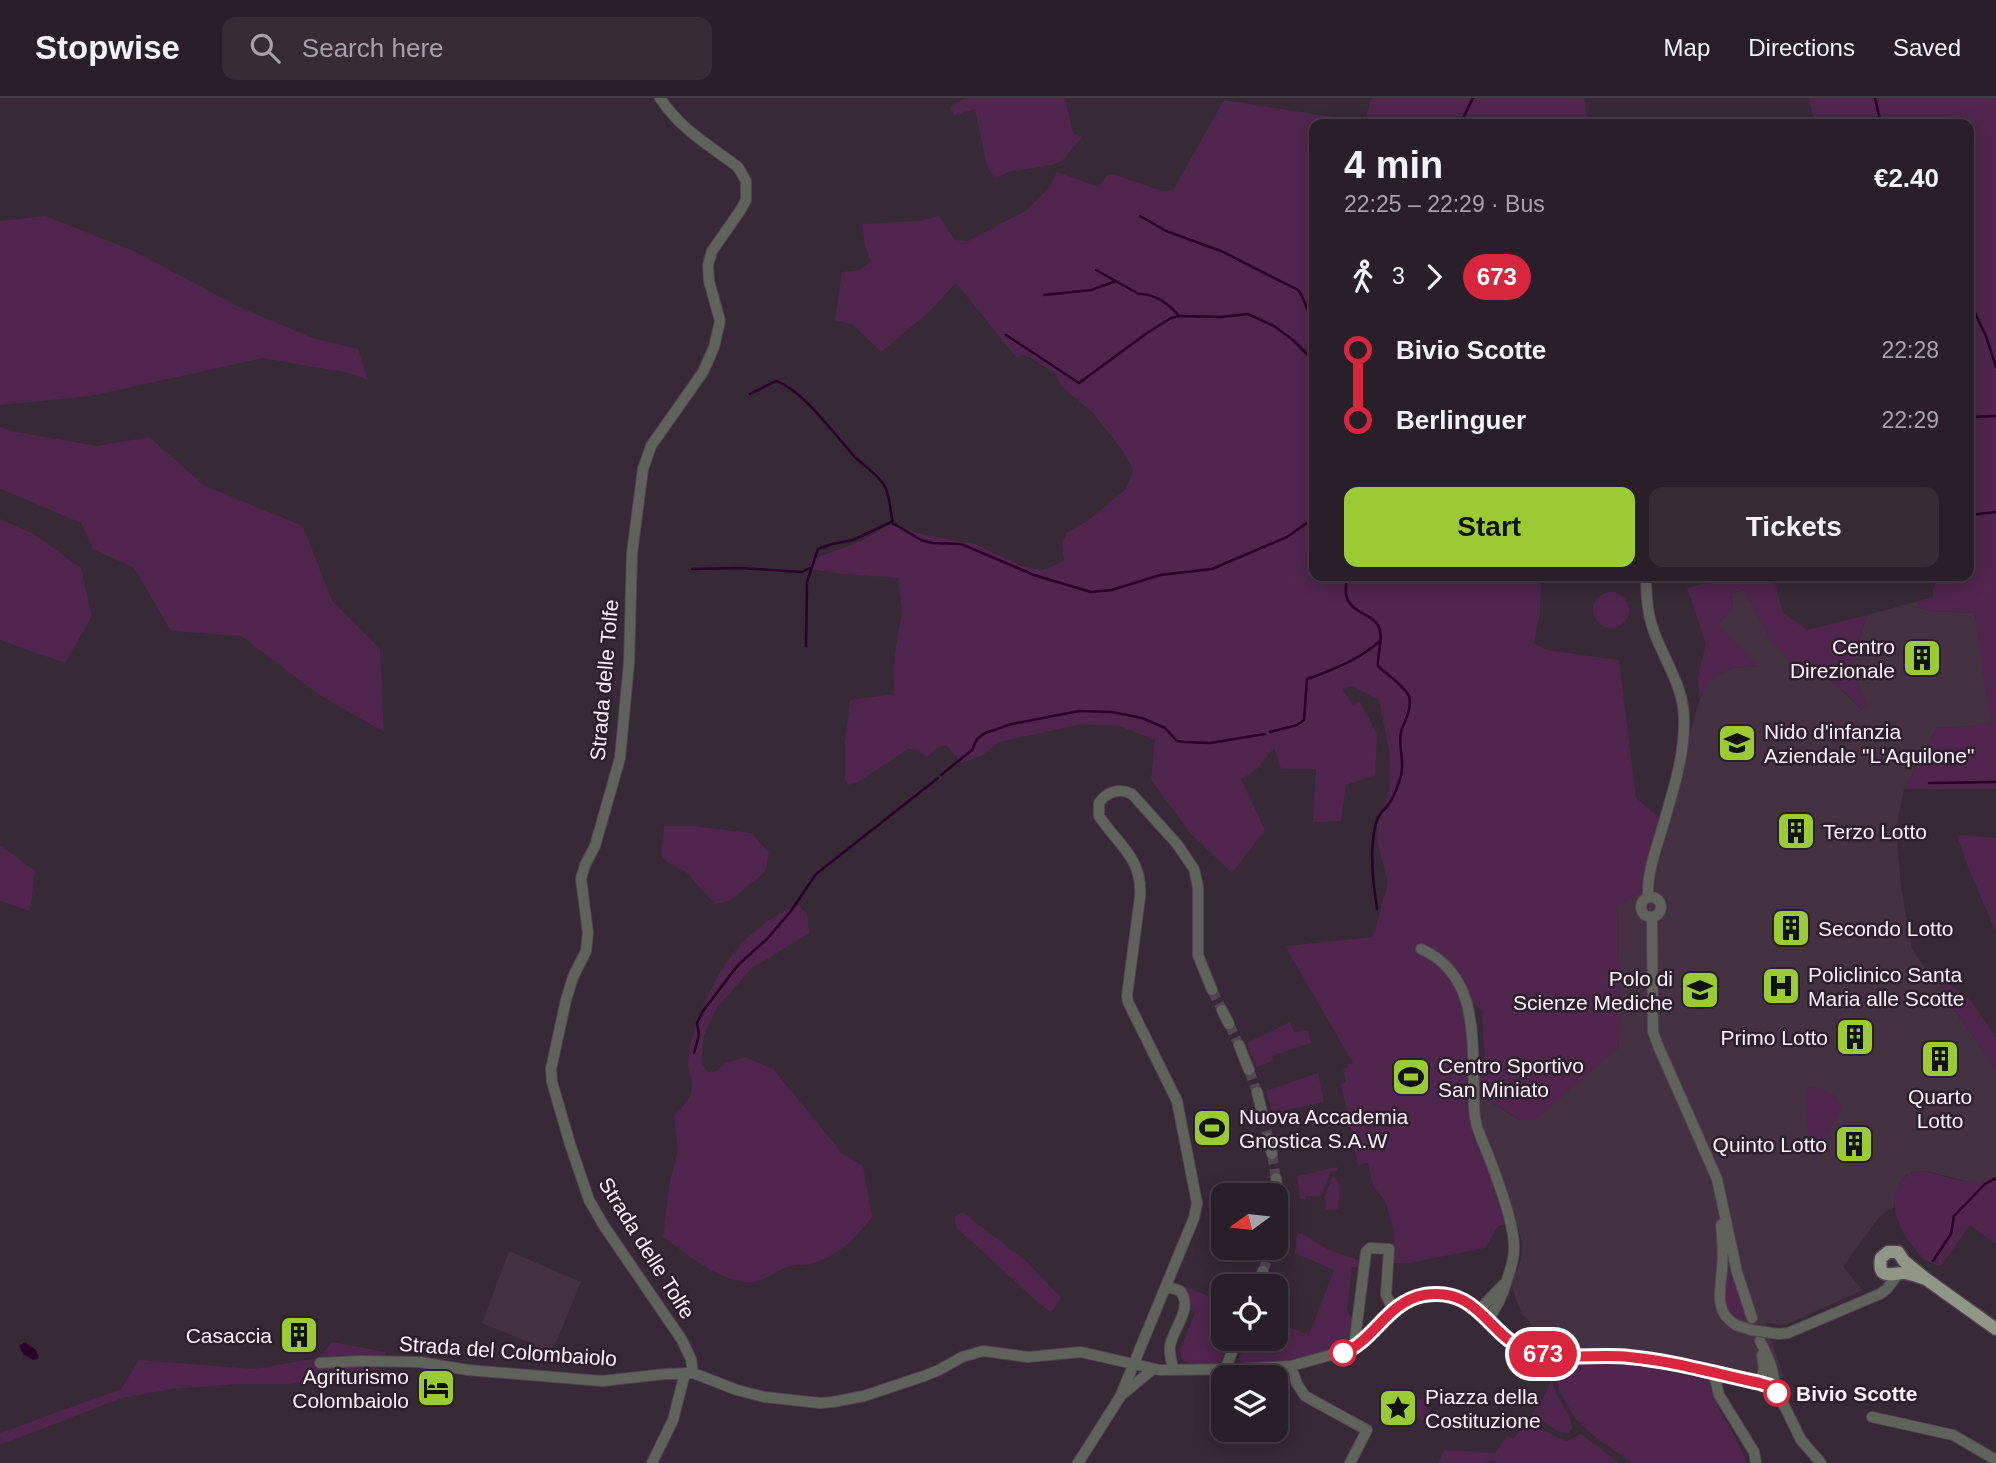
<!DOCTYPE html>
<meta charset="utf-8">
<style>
body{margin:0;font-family:Arial,sans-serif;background:#352c34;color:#f1f3f6;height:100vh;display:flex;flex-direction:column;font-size:26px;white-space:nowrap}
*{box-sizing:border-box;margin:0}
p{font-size:23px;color:#a5a2a8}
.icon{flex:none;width:38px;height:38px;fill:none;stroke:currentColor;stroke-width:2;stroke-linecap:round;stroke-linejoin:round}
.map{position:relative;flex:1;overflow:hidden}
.drawer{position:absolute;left:1309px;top:21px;width:665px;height:462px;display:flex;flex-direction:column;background:#291f28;border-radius:14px;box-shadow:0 4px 18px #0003,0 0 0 2px #453d45}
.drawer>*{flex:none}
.badge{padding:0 14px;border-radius:23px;font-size:24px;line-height:46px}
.needle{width:46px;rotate:255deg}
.buttons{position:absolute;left:1211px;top:1085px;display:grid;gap:14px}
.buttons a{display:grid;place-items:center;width:77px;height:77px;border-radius:14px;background:#291f28;box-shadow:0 4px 18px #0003,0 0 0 2px #453d45;font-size:35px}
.map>.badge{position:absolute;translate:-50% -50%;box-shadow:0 0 0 4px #fff}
.legs{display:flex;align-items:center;gap:10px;height:77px;padding:0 35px;font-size:23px}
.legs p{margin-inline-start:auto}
.overview{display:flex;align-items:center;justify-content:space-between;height:119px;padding:0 35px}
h1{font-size:38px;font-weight:800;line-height:52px}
.button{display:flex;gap:14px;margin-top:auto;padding:14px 35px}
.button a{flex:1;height:80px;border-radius:14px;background:#9acb34;color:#111;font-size:28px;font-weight:800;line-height:80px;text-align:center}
.button a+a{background:#352c34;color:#f1f3f6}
ul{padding:0 35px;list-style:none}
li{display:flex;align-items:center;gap:24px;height:70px;font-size:26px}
li i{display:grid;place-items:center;width:10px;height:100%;margin:0 9px;background:currentColor}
li i::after{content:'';width:18px;height:18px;margin:-9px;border:5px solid;border-radius:50%;background:#291f28}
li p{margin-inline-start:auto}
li:first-child i{background:linear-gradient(#0000 50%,currentColor 0)}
li:last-child i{background:linear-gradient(currentColor 50%,#0000 0)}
header{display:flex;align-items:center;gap:42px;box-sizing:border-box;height:98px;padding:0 35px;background:#291f28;border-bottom:2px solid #453d45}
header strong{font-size:33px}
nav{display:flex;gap:38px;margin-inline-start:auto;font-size:24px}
.search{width:490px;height:63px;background:#352c34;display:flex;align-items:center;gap:18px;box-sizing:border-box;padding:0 24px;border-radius:14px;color:#a5a2a8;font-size:26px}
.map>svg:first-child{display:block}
.built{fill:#443142}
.green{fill:#50264e;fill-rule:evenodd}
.water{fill:#2a002a}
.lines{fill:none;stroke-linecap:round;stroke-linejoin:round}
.stream{stroke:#2a002a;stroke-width:2.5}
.minor-tunnel{stroke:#544753;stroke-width:10;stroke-dasharray:10 5;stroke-linecap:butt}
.minor-casing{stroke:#524551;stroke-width:12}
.major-casing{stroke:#524551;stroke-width:15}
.minor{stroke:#60635b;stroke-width:10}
.major{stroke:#909786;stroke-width:12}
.minor-bridge-casing{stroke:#524551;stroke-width:12;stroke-linecap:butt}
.minor-bridge{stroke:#60635b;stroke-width:10}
.line-1-casing{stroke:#fff;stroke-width:16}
.line-1{stroke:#d7263d;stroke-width:10}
.stop-1-dot{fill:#fff;stroke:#d7263d;stroke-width:3.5}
.labels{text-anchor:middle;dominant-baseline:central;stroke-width:5;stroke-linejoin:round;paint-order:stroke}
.poi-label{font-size:21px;fill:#fbf1fa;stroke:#2d1f2c;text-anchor:start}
.street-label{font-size:21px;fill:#fbf1fa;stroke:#2d1f2c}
.stop-label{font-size:21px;font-weight:bold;fill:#fbf1fa;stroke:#2d1f2c;text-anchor:start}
</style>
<header>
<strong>Stopwise</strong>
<div class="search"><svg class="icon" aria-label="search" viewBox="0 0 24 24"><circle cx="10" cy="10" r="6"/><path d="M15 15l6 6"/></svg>Search here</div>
<nav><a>Map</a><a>Directions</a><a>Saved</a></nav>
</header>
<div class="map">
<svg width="1996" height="1365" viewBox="0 0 1996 1365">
<rect width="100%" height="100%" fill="#372936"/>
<path class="built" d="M1745,492L1769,539L1833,584L1862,612L1852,572L1853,561L1867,517L1918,503L1919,510L1932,513L1975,515L1991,624L1971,628L1937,630L1904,691L1898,721L1897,741L1901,789L1912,851L1934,882L1937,880L1947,895L1944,897L1984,954L1996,974V1078L1989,1083L1976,1086L1931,1074L1921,1073L1906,1077L1900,1084L1895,1097L1894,1109L1879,1119L1843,1169L1863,1192L1790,1225L1780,1227L1765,1224L1784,1279L1770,1284L1654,1254L1634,1251L1554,1252L1523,1217L1516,1202L1511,1186L1521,1162L1522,1145L1517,1126L1479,1022L1478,996L1519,1022L1618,950L1620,925L1618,807L1645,792L1670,721L1695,616L1705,587L1712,580L1725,573L1734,570L1757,568L1718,527L1733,509L1731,495Z
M509,1153L581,1184L557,1242L549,1253L482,1225Z"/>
<path class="green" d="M966,0H1065L1073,35L1082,39L1062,63L1052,67L1008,74L995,81L987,68L975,11L954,17L951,12L952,7Z
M1371,0H1584L1588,26H1314V478H1541L1540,515L1534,545L1546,552L1619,562L1636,700L1660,720L1646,775L1645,792L1618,807L1620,925L1618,950L1535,1022H1520L1478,996L1479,1022L1515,1125L1498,1128L1485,1150L1409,1165H1393L1394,1133L1385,1103L1373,1088L1368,1065L1358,1067L1341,986L1346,984L1343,971L1348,969V967L1353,965L1285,848L1373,839L1388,785L1378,746L1377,727L1389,697L1390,677L1389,652L1379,602L1352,588L1342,591L1353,607L1360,604L1377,636L1375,677L1346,687L1341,723L1313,724L1316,671H1281L1274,650L1256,672L1241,681L1265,732L1232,775L1191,736L1151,682L1155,642L1119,628L1083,626L999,644L981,658L962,665L946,647L936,651L927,659L919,653L908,651L858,684L848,687L845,682V644L850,602L894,596L895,554L902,513L898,480L835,475L811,471L810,462L862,443L889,427L926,437L974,446L1025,469L1044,472L1064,463L1062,447L1066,435L1087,423L1126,391L1133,372L1123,353L1093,315L1061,288L1056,276L1026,257L1016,259L956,185L928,215L881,254L852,226L835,222L842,174L859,172L871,164L865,147L862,126L919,123L939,118L955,142L968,143L1027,112L1048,91L1057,74L1099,89L1106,78L1113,76L1162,93L1173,92L1224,2L1365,24ZM1474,905L1482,912L1485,965L1478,972Z
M1809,0H1996V691H1904L1937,630L1971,628L1990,624L1975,515L1932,513L1919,510L1918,503L1932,499L1937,478H1969V26H1814Z
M45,118L134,153L239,209L313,240L358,251L368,282L349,275L263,260L91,298L0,307V123Z
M0,329L16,334L97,348L149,339L205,388L303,428L332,503L380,551L384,634L318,596L241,538L171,533L134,470L93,451L81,425L1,391L0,392Z
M0,421L34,436L81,470L92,518L65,565L0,542Z
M1733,478H1773L1783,515L1807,532L1867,517L1853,561L1852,572L1867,606L1862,612L1847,596L1822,576L1786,559L1769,539L1744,492L1731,495L1733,509L1718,527L1758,568C1728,569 1712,573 1699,601L1698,578L1706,546L1687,490Z
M1593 512a18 18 0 1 1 36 0a18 18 0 1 1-36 0Z
M664,728H694L751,735L769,754L765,774L730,803L715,806L686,774L668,765L661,757Z
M1957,737L1996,740V835L1966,764Z
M0,747L35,773L30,813L0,803Z
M798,807L807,816L809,835L751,871L716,911L703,940L702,965L708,974L717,973L725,965L745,959L773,971L842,1055L863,1068L872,1119C855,1140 841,1156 814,1165C806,1168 796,1166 787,1169C777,1172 769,1180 758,1183C729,1191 686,1156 663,1139L669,1088L678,1051L674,1017C683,1009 693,999 692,985C692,978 687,972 688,964C689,944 697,925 704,907C724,860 750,827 798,807Z
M1937,880L1947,884L1970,902L1996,939V974L1984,954L1944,897L1946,894Z
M1290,924L1294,934L1308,933L1311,945L1272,958L1273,963L1256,969L1247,945Z
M1318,975L1324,1004L1272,1015L1266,993Z
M1811,988C1825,991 1839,996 1841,1011L1816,1058H1813L1809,1055L1806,995L1807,991Z
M1338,1069L1336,1073L1331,1074L1321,1098H1306L1305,1102L1300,1101L1297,1078Z
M1913,1073C1942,1072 1969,1095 1996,1078V1146L1970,1127L1941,1168C1936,1167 1930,1165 1926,1162C1901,1142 1876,1094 1913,1073Z
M1335,1079L1340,1087L1338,1111L1325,1112L1326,1104L1324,1100L1332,1080Z
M962,1114L1025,1162L1061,1200L1051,1215L1034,1201L956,1129L955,1119Z
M1297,1135L1302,1136L1331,1153L1359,1162L1360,1170L1352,1169L1347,1212L1353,1221C1352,1229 1351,1241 1344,1246C1330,1257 1258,1269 1241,1264L1239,1260L1241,1255H1243L1249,1241H1276V1224L1309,1237L1334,1172L1295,1155Z
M1732,1177L1746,1221C1720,1216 1724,1200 1725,1179Z
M1186,1189L1223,1204V1241L1218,1254L1224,1256C1222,1260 1221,1264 1216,1265C1208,1268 1187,1266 1181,1261L1180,1251L1195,1215L1187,1209L1185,1193Z
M332,1244L386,1254L375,1272L290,1286H238L172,1291L122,1300L0,1347V1335L121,1291L139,1262L254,1271L318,1260Z
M1565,1265L1637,1267L1709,1282C1714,1312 1737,1335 1747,1365H1632L1596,1340L1575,1320L1560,1294L1556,1280L1565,1273Z
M1552,1280C1553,1299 1572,1313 1572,1331L1569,1335L1559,1334L1532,1316L1546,1295Z
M1419,1301L1425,1302L1429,1317L1425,1324L1406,1314L1410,1306Z
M1527,1324L1559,1340L1567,1343L1581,1336L1619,1365H1497L1490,1363L1482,1365H1438L1444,1352L1495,1355L1507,1338L1513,1341Z"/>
<path class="water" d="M25,1244L36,1252L39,1260L33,1262L23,1256L19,1248Z"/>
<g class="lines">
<path class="stream" d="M1875,0L1881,26
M1460,26L1473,0
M1140,118L1166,133L1221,153L1298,192C1306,202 1306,214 1314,224
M1096,172L1139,196C1154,195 1170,207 1179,218
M1044,197L1091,192L1116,183
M1969,202L1986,238L1996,269
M1006,237L1079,285L1147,235L1171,220L1180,218L1221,219L1248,216L1274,228L1293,242L1314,263
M750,296L776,283C804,293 834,336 854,358C863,367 874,374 882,384C890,395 890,412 893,426
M1969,319L1996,318
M1969,417L1996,414
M692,471L739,470L802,474L810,470
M1347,478C1347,485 1344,493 1347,500C1352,515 1373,516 1379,529C1384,540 1377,556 1378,568C1387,577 1403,586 1409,598C1413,609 1404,624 1401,634C1398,649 1405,664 1401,678C1399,685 1393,701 1388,707C1383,714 1378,716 1376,725C1369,752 1373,784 1377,811
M806,548L807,484L818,451L832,446L853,442L891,424L921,442L932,445L961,446L1034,477L1091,494L1112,492L1160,477L1212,471L1287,439L1314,420
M1270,634L1297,627L1304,622L1307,581C1333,572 1360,561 1380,543
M941,677L972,652L977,641L985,635L1012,626L1079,613L1112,614L1142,620L1165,630L1177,643L1184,644L1210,645L1265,636
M1929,685L1996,684
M694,955L699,937L697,925L703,913L738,867L767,841L791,813L816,776L938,680
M1933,1163L1951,1136L1954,1118L1985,1086L1996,1080"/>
<path class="minor-tunnel" d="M1212,892L1222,912
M1229,926L1239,947
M1249,972L1257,994
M1263,1018L1268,1040
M1272,1056L1276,1080
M1278,1129L1280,1108
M1263,1173L1271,1152"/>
<defs>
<path id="minor" d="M660,0C681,32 709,47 738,69L746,83V102L740,113L712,153L708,167L709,183L720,223L714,249L703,274L651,348L643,371L632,455L629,565L620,660L595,748L585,767L581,781L588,835L586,853L573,879L566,902L551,971L552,984L570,1046L589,1102L604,1128L682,1242L691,1261L693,1275
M1646,478C1646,495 1647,514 1653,531C1663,561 1684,588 1684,621C1685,658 1672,696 1662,731C1655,754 1647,776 1648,799
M1641 809a10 10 0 1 1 20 0a10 10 0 1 1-20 0Z
M1652,819L1653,934L1659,950L1717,1081L1737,1174L1752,1220
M1421,851C1478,876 1472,939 1474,991C1474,1002 1473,1013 1476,1024C1478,1034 1483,1044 1487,1054C1496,1077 1515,1128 1514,1151C1514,1162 1510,1172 1507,1182C1503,1197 1498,1209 1488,1220
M1222,912L1229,926
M1239,947L1249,972
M1257,994L1263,1018
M1268,1040L1272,1056
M1276,1080L1280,1108
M1721,1127C1723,1142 1723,1157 1722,1172C1720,1193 1714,1214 1736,1227
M1276,1139L1278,1129
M1271,1152L1272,1150
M1258,1186L1263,1173
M1166,1188L1180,1193C1194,1210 1173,1230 1170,1248C1169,1255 1172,1265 1173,1271
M1479,1212L1504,1186
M1779,1236L1788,1235L1880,1196L1887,1191L1897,1177
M1760,1243C1768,1258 1775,1273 1774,1291
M1354,1249L1366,1154L1370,1150L1389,1151L1386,1197L1393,1211
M320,1265L361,1263L420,1264L468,1272L602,1283L665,1276L693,1275L737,1292L764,1299L820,1305L833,1304L864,1298L924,1278L939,1272L962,1259L983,1253L1028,1259L1081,1254L1160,1272L1239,1271L1291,1268L1349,1252L1364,1241L1397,1208L1418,1198L1435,1196L1452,1198L1472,1207L1512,1244L1532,1254L1568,1259L1618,1258L1642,1260L1770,1288L1779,1297L1801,1342L1821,1365
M1291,1268L1297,1286L1305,1298L1367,1332L1350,1365
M1225,1272L1237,1241
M1714,1276L1719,1297L1754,1354L1756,1365
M1760,1285L1764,1270L1762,1257
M1123,1296L1153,1271
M1872,1319L1953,1337L1996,1362
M652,1365L673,1322L685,1275
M1078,1365L1120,1299L1194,1120L1197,1105L1177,1003L1128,904L1127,898L1140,799C1143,760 1118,747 1099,718V705C1107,693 1120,690 1132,696L1177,746L1194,771L1198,789V857L1212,892"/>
<path id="major" d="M1926,1181C1919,1179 1910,1175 1903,1175C1892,1175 1877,1183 1881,1160L1888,1154H1898L1904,1163L1926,1181L1996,1231"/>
</defs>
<use href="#minor" class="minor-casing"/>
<use href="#major" class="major-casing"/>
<use href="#minor" class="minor"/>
<use href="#major" class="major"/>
<defs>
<path id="minor-bridge" d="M1736,1227L1751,1232L1779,1236"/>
</defs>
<use href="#minor-bridge" class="minor-bridge-casing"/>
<use href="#minor-bridge" class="minor-bridge"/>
</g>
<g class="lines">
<defs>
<path id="line-1" d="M1343,1255C1375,1242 1387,1204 1424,1197C1479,1188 1488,1238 1528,1253C1561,1264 1596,1255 1629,1259C1673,1263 1717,1276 1760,1285L1770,1288L1777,1295"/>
</defs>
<use href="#line-1" class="line-1-casing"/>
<use href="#line-1" class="line-1"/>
</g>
<defs>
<symbol id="building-square" viewBox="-11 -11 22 22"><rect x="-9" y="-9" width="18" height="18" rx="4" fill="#9acb34" stroke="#2d1f2c"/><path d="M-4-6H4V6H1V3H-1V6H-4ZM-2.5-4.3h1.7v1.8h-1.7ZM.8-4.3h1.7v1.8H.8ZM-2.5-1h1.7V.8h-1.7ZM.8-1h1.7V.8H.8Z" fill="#111"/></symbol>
<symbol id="school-square" viewBox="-11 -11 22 22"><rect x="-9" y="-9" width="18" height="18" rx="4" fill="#9acb34" stroke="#2d1f2c"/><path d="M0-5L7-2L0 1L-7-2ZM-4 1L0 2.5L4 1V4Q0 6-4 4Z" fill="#111"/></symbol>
<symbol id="hospital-square" viewBox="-11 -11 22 22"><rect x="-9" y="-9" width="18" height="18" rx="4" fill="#9acb34" stroke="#2d1f2c"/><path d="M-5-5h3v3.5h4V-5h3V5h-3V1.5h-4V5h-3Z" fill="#111"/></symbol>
<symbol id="university-square" viewBox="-11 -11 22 22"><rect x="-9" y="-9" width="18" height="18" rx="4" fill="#9acb34" stroke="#2d1f2c"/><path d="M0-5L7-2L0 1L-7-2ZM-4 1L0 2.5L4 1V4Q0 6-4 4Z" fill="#111"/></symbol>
<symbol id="stadium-square" viewBox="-11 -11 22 22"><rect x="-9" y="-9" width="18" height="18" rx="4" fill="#9acb34" stroke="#2d1f2c"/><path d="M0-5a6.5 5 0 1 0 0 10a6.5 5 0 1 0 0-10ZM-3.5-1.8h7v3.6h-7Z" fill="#111"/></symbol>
<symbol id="hotel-square" viewBox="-11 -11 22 22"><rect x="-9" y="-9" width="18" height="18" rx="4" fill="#9acb34" stroke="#2d1f2c"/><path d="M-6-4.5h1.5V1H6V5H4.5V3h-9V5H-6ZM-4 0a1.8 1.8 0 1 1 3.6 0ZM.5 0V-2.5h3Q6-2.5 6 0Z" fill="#111"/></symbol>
<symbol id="sight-square" viewBox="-11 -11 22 22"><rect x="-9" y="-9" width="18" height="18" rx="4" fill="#9acb34" stroke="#2d1f2c"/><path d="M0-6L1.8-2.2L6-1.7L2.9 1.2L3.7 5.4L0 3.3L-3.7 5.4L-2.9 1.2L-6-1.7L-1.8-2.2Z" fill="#111"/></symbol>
</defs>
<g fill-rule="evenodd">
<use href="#building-square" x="1900" y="538" width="44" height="44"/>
<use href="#school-square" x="1715" y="623" width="44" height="44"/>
<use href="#building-square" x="1774" y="711" width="44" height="44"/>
<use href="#building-square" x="1769" y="808" width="44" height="44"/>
<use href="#hospital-square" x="1759" y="866" width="44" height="44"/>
<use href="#university-square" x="1678" y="870" width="44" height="44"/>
<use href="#building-square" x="1833" y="917" width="44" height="44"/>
<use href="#building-square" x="1918" y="939" width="44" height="44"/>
<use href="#stadium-square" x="1389" y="957" width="44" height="44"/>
<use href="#stadium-square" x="1190" y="1008" width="44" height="44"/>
<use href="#building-square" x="1832" y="1024" width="44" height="44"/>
<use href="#building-square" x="277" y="1215" width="44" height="44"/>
<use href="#hotel-square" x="414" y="1268" width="44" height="44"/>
<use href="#sight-square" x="1376" y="1288" width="44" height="44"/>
</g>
<g class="stop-1-dot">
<circle cx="1343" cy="1255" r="12"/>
<circle cx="1777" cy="1295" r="12"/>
</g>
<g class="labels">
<g class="poi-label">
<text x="1895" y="548" text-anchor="end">Centro<tspan x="1895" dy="24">Direzionale</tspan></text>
<text x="1764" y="633">Nido d'infanzia<tspan x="1764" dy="24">Aziendale "L'Aquilone"</tspan></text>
<text x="1823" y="733">Terzo Lotto</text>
<text x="1818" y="830">Secondo Lotto</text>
<text x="1808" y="876">Policlinico Santa<tspan x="1808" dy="24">Maria alle Scotte</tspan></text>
<text x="1673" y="880" text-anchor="end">Polo di<tspan x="1673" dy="24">Scienze Mediche</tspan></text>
<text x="1828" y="939" text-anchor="end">Primo Lotto</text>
<text x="1438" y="967">Centro Sportivo<tspan x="1438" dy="24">San Miniato</tspan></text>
<text x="1940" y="998" text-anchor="middle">Quarto<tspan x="1940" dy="24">Lotto</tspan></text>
<text x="1239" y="1018">Nuova Accademia<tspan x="1239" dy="24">Gnostica S.A.W</tspan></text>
<text x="1827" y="1046" text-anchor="end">Quinto Lotto</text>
<text x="272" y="1237" text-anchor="end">Casaccia</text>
<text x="409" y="1278" text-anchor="end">Agriturismo<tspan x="409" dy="24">Colombaiolo</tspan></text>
<text x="1425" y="1298">Piazza della<tspan x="1425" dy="24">Costituzione</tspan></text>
</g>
<g class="street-label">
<text transform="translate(604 582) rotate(-85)">Strada delle Tolfe</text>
<text transform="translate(647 1150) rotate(58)">Strada delle Tolfe</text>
<text transform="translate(508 1253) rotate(4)">Strada del Colombaiolo</text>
</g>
<g class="stop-label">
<text x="1796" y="1295">Bivio Scotte</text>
</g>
</g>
</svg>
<div class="buttons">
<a><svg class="needle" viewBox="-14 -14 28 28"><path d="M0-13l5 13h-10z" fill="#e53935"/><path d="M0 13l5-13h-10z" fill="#a5a2a8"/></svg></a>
<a><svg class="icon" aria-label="locate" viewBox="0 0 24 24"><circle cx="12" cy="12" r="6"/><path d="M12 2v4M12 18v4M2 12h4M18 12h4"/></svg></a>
<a><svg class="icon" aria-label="layers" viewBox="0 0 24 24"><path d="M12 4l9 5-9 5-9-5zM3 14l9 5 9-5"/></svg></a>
</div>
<b class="badge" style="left:1543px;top:1256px;background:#d7263d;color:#fff">673</b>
<section class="drawer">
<div class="overview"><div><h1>4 min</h1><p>22:25 – 22:29 · Bus</p></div><b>€2.40</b></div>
<div class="legs"><svg class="icon" aria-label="walk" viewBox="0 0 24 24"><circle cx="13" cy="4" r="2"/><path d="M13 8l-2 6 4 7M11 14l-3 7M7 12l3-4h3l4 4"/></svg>3<svg class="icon" aria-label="forward" viewBox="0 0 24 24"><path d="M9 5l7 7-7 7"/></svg><b class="badge" style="background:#d7263d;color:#fff">673</b></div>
<ul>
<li><i style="color:#d7263d"></i><b>Bivio Scotte</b><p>22:28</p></li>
<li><i style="color:#d7263d"></i><b>Berlinguer</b><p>22:29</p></li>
</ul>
<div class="button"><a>Start</a><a>Tickets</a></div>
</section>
</div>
